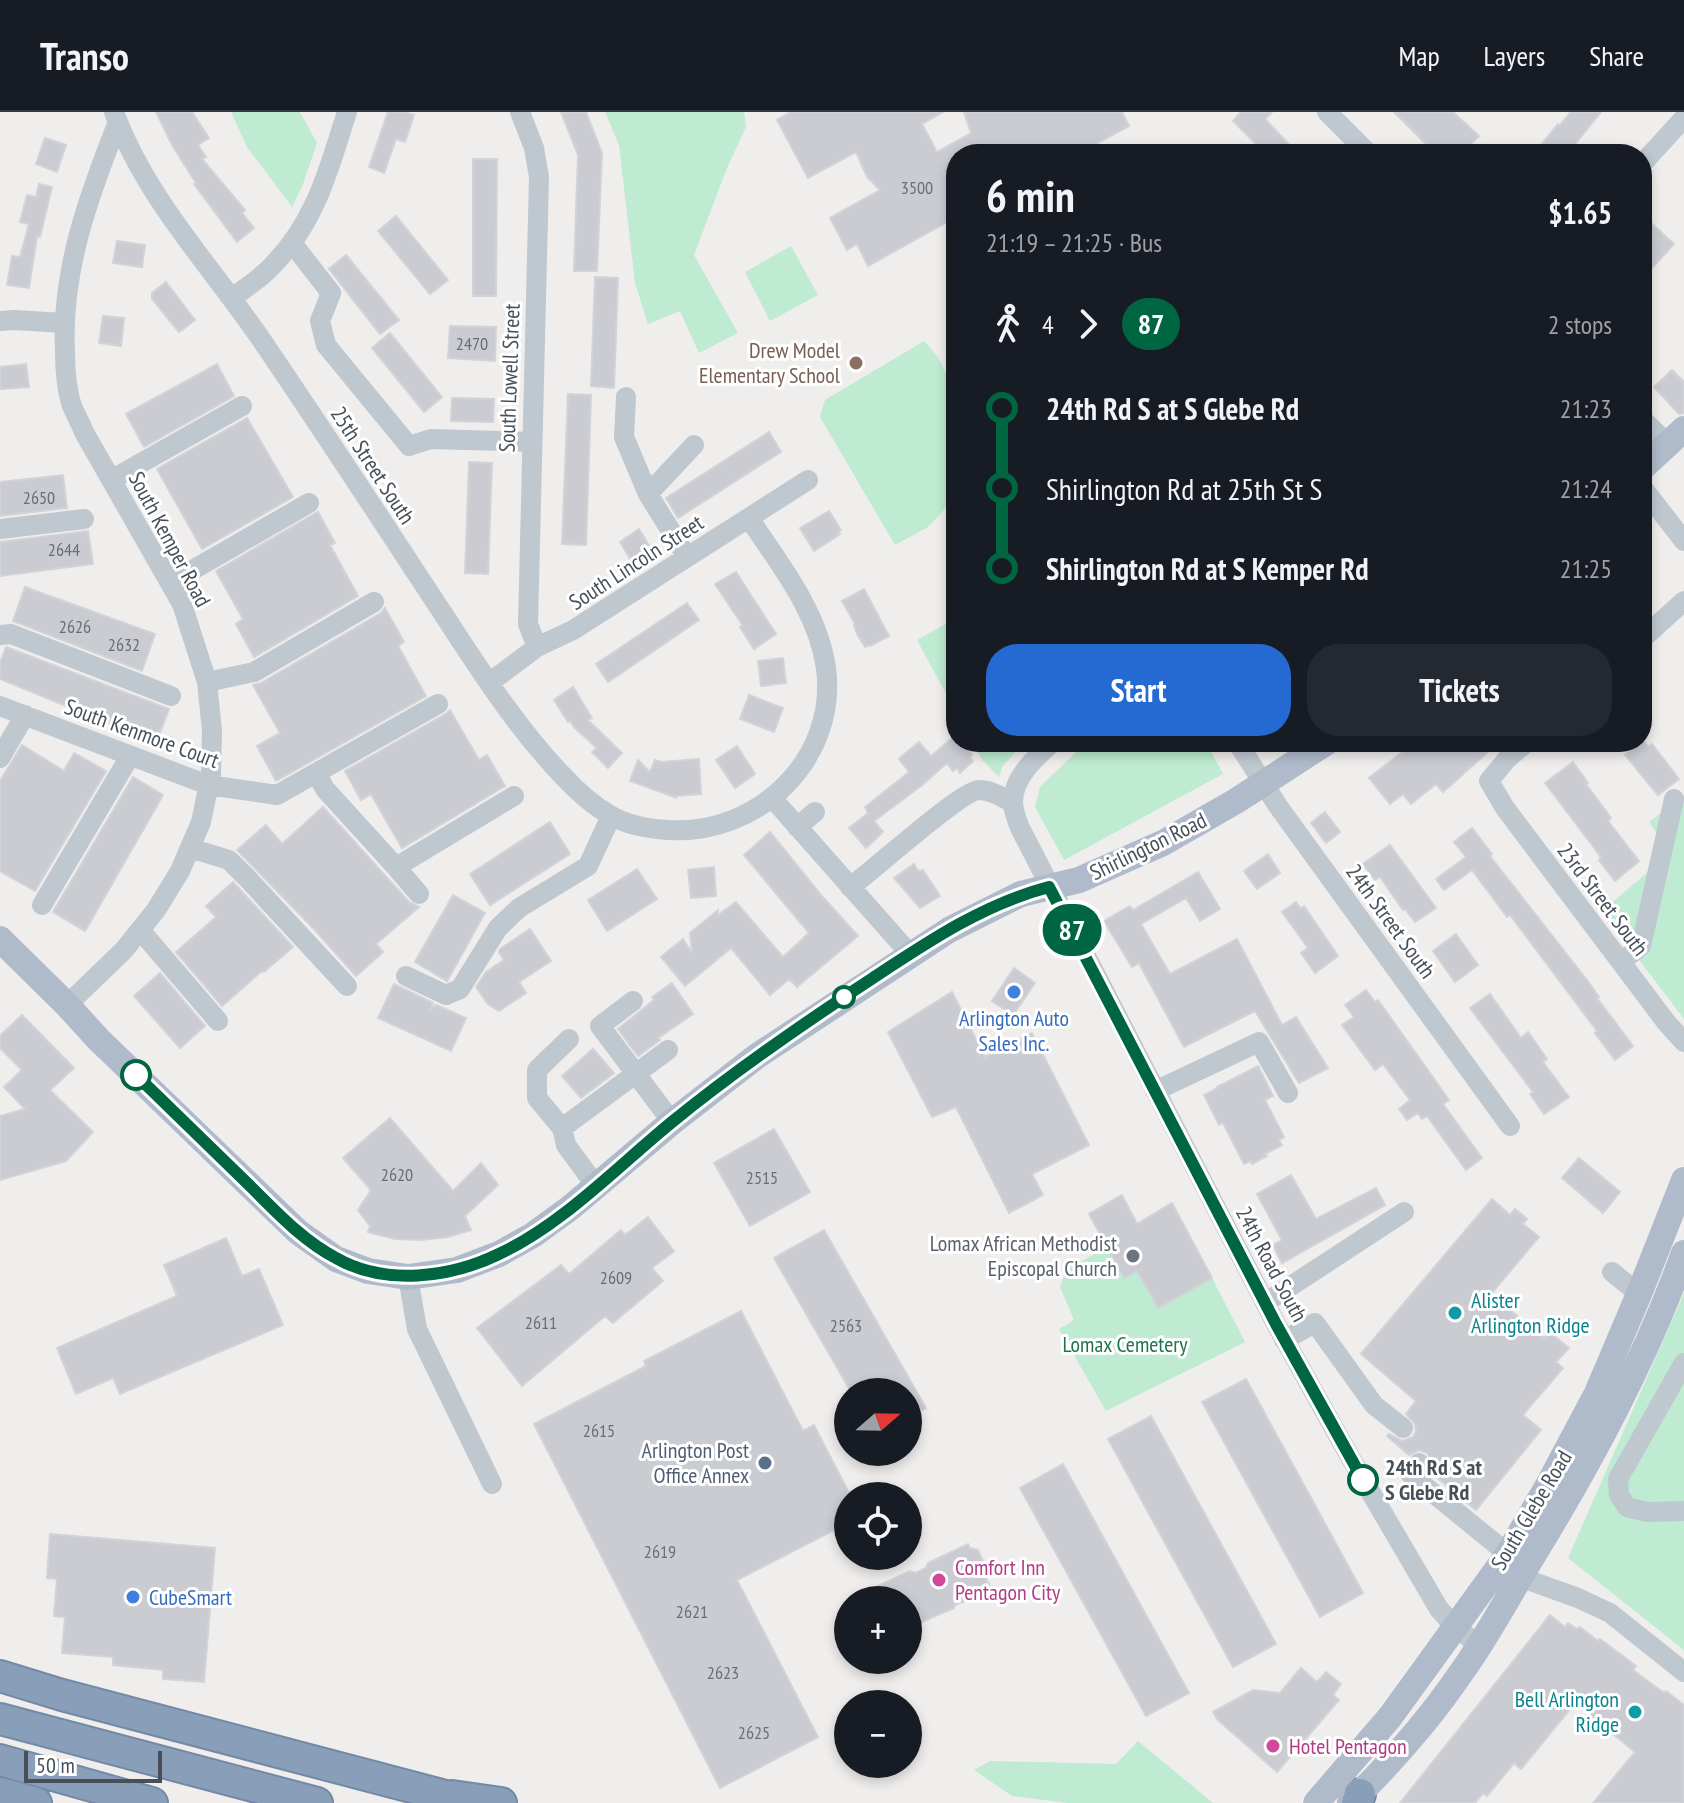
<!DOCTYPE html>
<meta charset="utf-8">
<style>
body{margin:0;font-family:"PT Sans Narrow",sans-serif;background:#242831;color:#f1f3f6;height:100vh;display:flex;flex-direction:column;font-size:30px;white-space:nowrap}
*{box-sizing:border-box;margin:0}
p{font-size:26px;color:#9ea1a6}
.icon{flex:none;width:44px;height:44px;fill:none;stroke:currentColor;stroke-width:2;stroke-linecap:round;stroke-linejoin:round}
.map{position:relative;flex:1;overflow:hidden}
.side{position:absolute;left:946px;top:32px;width:706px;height:608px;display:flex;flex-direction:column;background:#171b24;border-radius:32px;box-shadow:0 4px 12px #0003}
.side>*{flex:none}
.badge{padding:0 16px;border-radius:26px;font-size:28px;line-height:52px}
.needle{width:52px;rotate:70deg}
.controls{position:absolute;left:834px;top:1266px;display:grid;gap:16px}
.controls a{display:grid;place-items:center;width:88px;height:88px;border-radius:50%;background:#171b24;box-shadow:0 4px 12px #0003;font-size:40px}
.scale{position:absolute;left:24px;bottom:20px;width:138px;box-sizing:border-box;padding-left:8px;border:4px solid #475059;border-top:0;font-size:22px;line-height:28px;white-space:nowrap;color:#475059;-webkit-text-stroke:6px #fff;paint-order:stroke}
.map>.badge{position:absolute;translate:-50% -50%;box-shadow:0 0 0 4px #fff}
.legs{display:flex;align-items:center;gap:12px;height:88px;padding:0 40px;font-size:26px}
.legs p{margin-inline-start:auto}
.head{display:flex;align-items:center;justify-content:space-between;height:136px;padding:0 40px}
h1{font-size:44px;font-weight:600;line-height:60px}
.button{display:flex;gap:16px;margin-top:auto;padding:16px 40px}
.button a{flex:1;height:92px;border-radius:32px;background:#2569d2;color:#fff;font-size:32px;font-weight:600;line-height:92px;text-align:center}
.button a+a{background:#242831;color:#f1f3f6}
ul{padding:0 40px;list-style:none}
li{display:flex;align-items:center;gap:28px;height:80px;font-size:30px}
li i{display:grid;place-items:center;width:12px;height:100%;margin:0 10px;background:currentColor}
li i::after{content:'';width:20px;height:20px;margin:-10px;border:6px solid;border-radius:50%;background:#171b24}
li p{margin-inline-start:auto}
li:first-child i{background:linear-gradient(#0000 50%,currentColor 0)}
li:last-child i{background:linear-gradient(currentColor 50%,#0000 0)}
header{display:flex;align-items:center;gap:48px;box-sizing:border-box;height:112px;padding:0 40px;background:#171b24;border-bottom:2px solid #363941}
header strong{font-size:38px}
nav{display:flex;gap:44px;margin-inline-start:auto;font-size:28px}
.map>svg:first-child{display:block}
.green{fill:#beebd1}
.building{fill:#caccd2;stroke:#d2d3d8;stroke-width:2}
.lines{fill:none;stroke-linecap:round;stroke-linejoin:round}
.highway-casing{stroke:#7389a5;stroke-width:34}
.minor{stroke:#bfc7cf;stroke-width:20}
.major{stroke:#afbbcb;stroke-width:26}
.highway{stroke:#889eb9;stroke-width:30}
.line-1-casing{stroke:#fff;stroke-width:18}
.line-1{stroke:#006641;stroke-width:12}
.education-dot{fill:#8d6e63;stroke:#fff;stroke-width:3}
.shop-dot{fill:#3f7fe0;stroke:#fff;stroke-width:3}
.stop-1-dot{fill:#fff;stroke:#006641;stroke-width:4}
.worship-dot{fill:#6b7280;stroke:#fff;stroke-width:3}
.culture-dot{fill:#0f9aa8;stroke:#fff;stroke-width:3}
.service-dot{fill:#5c6f8a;stroke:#fff;stroke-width:3}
.hotel-dot{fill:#d1479c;stroke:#fff;stroke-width:3}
.labels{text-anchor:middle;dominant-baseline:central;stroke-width:6;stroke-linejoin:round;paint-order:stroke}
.number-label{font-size:18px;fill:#686f77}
.education-label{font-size:22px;fill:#785e54;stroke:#fff;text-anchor:end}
.street-label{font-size:22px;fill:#475059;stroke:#fff}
.shop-label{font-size:22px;fill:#366cbe;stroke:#fff}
.worship-label{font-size:22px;fill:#5b616d;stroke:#fff;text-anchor:end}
.culture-label{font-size:22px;fill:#0d838f;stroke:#fff;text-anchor:start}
.park-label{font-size:22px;fill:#1d754d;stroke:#fff}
.service-label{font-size:22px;fill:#4e5e75;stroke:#fff;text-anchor:end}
.stop-label{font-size:22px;font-weight:bold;fill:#475059;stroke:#fff;text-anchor:start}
.hotel-label{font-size:22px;fill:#b23c85;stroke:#fff;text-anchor:start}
</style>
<header>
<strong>Transo</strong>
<nav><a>Map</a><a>Layers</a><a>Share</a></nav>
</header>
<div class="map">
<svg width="1684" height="1691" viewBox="0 0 1684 1691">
<rect width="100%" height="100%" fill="#f0eded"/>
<path class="green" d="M231,0H300L317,31L302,75L292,95L247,35Z
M605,0H744L746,15L727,56L694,143L738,221L699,241L680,199L648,212L635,171L619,33Z
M791,134L818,183L770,209L745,160Z
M924,229L938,245L956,281V377L943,399L928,415L895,433L820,305L825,288Z
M956,506V600L917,528Z
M972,630H1024L1002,655L999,665L982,648Z
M1086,630H1206L1223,662L1064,748L1035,695L1040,675Z
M1684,685V907L1602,799L1670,741L1649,710Z
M1107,1135L1124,1166L1137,1159L1158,1196L1212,1166L1245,1230L1106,1299L1059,1217L1074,1208L1060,1175L1066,1158Z
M1684,1181V1538L1568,1446Z
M1138,1629L1213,1691H1068L1012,1684L974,1658L990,1649L1116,1652Z"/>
<path class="building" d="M156,0H192L209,26L198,33L206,45L202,47L245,98L242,101L254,116L237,130L194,72L196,71L172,33Z
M388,0H404L414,3L405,30L396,27L384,61L369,55Z
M561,0H586L602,41L597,159H574L578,43Z
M791,0H943L922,12L937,40L971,21L964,0H1122L1129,14L1077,42H956V105L868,154L857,132L847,138L830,106L880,78L867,65L856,40L808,66L777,8Z
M1241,0H1272L1265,7L1298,42H1248L1257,33L1233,9Z
M1394,0H1453L1479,24L1460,42H1436Z
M1571,0H1601L1567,42H1534L1558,12L1559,14Z
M45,26L66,33L57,60L36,52Z
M473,47H497L496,184H473Z
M39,72L52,75L40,125L37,124L29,176L7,173L12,144L20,145L29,112L20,110L27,83L36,85Z
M396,104L448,168L430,182L378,119Z
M1649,109L1674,132L1642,167V117Z
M117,129L145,133L142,155L113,151Z
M346,143L399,208L380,222L329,157Z
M595,165L618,166L614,276L591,274Z
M166,170L195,208L179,220L152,187V181Z
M103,204L124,206L121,234L99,231Z
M450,214L496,215L495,249L448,246Z
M390,221L442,285L424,300L372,236Z
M26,252L29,275L1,277L0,255Z
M217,252L234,284L144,335L126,302Z
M1672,258L1684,270V301L1679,302L1654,275Z
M568,282L591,283L586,433L562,432Z
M452,286L494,287L493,310L451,309Z
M247,306L293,385L202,437L157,357Z
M769,320L781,340L678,406L666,386Z
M469,350L492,351L488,462L465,461Z
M63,363L67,396L0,404V370Z
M829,399L841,418L838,420L840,422L814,439L800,416Z
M318,400L335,431L330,433L358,484L254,545L236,512L243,507L216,459Z
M639,417L650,435L631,448L620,430Z
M88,419L93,452L0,464V430Z
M736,460L776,522L754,537L740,515L743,514L715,472Z
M25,475L155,522L142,559L13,509Z
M864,477L889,524L870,534L869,533L865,535L857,522L854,513L855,512L842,489Z
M687,491L699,508L608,570L596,552Z
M385,496L404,530L398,534L426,584L276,669L257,634L280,621L253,573L261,571L381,501Z
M6,535L169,597L156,631L0,567V551Z
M783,546L786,571L761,574L758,549Z
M573,575L592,606L588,608L622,641L608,656L592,640L597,636L575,616L570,609L568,610L554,588Z
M749,583L783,596L774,620L740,607Z
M450,598L479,648L487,643L505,674L402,736L371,682L361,688L345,659L444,603Z
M956,623V630H962L972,643L970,646L973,649L960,661L957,656L953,659L947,651L921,674L874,709L883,720L866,736L849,716L868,701L865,695L909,660L899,647L919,630L931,644Z
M1400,630H1483L1490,638L1443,680L1436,672L1411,692L1403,682L1390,692L1369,666L1406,637Z
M1625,630H1645L1648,635L1652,632L1679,667L1658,683L1625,643L1631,638Z
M22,633L64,659L74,641L106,659L35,779L0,759V669Z
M737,634L755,662L735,676L716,648Z
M699,647L701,682L675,684L677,686L630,669L638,648L650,660L655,648L661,650Z
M1573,650L1588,671L1586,672L1611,706L1608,709L1639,749L1615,769L1599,748L1601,746L1595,737L1545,671Z
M133,665L163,683L85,819L53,800Z
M323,695L409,790L419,795L376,832L383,840L356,864L314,817L237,738L266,713L282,732Z
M1325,700L1340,720L1326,731L1311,711Z
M550,710L570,742L490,793L470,762Z
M1472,716L1492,742L1490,744L1590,872L1599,885L1597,886L1633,934L1615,948L1595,921L1597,919L1510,803L1507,805L1472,758L1444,778L1436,767L1466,745L1454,730Z
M770,720L821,783L858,824L797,875L789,867L770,883L731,836L685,874L661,845L683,827L692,841L690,821L718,798V803L736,790L783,845L809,821L744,743Z
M1390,733L1436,796L1415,810L1405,797L1403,798L1380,765L1375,768L1363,752Z
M1268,742L1280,761L1257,777L1244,759Z
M914,752L918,759L923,758L940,784L920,796L894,766Z
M714,755L716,784L691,786L688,758Z
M637,757L657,787L607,819L588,788Z
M1198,760L1220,797L1200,809L1186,786L1141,812L1170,862L1237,827L1282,913L1296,905L1328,956L1299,971L1255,899L1184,935L1139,851L1132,855L1104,809L1130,794L1133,798Z
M233,770L293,835L264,860L263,858L222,894L176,840L216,805L206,794Z
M453,783L485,801L447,869L415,850Z
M1296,790L1301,797L1304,794L1338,844L1315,861L1301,841L1308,836L1282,800Z
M530,817L551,849L519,870L526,881L499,899L488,892L476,875L486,860L504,848L499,840L500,837Z
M1456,822L1478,853L1455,870L1433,839Z
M1014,856L1035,871L1013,903L992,889Z
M160,861L205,914L180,936L134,884Z
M672,871L693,902L658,926L660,928L638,944L618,917L654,888L652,885Z
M394,872L433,891L430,897L436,893L466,906L451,939L378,906Z
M1366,878L1375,890L1378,888L1449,988L1443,992L1482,1046L1466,1058L1427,1004L1422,1007L1418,1001L1407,1008L1399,997L1410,988L1383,952L1375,958L1342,913L1354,905L1345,893Z
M952,880L985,945L1032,921L1089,1033L1032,1062L1043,1083L1009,1101L956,995L932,1005L888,920Z
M1490,882L1521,926L1528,920L1547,947L1543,950L1569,985L1544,1002L1530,982L1533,980L1470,896Z
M22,903L74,956L50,978L93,1020L66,1049L0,1068V1004L25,997L4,975L22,958L0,936V924Z
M593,937L614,961L581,986L562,964Z
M1258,954L1273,984L1265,988L1284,1025L1279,1028L1282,1033L1265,1042L1267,1044L1252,1052L1251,1049L1244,1052L1223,1011L1219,1013L1204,983L1218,976L1217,975Z
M390,1006L453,1079L481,1051L498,1073L465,1104L471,1118L448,1125L421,1128L395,1127L368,1120L370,1114L358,1098L371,1078L343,1046Z
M774,1017L810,1080L750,1114L714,1051Z
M1579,1046L1620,1080L1603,1101L1562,1066Z
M1291,1063L1316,1107L1376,1076L1385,1093L1282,1151L1273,1133L1282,1128L1257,1082Z
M1122,1083L1137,1112L1172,1091L1212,1166L1158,1196L1137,1159L1124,1166L1089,1102Z
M1492,1087L1510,1103L1515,1097L1527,1107L1523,1112L1539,1125L1491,1182L1544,1226L1549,1220L1569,1236L1556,1250L1563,1256L1523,1303L1541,1318L1476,1398L1429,1359L1432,1351L1427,1341L1419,1338L1409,1343L1387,1324L1389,1322L1402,1329L1413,1325L1416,1319L1415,1312L1406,1302L1416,1289L1361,1242Z
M648,1105L674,1139L652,1156L663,1169L613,1211L605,1204L522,1274L477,1216L561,1153L569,1162L621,1118L625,1123Z
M824,1118L926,1296L908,1306V1280H851L774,1146Z
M226,1126L242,1164L259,1157L283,1213L120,1282L113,1266L76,1282L57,1236L177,1184L164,1153Z
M741,1199L803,1319L814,1313L848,1379V1411L737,1468L818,1625L720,1676L534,1312L646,1254L644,1249Z
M1246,1267L1363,1481L1320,1505L1202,1290Z
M1151,1304L1276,1532L1233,1555L1108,1327Z
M1063,1352L1189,1581L1146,1604L1020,1376Z
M50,1422L215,1436L204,1570L163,1567V1558L113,1553V1545L62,1541L65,1505L54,1504L57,1467L47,1466Z
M968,1432L970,1436L978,1438L985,1453L983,1460L990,1474L988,1480L955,1493L954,1496L908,1516V1488H848L910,1459L915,1461L926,1456L928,1451Z
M1550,1503L1565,1515L1568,1511L1577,1517L1580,1515L1598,1529L1600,1527L1636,1554L1633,1558L1664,1581L1666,1579L1684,1593V1691H1593L1635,1640L1575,1591L1521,1657L1514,1651L1487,1684L1483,1681L1475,1691H1400Z
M1301,1556L1317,1570L1326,1560L1341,1572L1333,1583L1339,1588L1277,1660L1217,1607L1213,1600L1253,1578L1280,1581Z"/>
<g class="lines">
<defs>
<path id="highway" d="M0,1564L62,1583L472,1691
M0,1607L317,1691
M0,1648L152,1691
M0,1681L36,1691
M452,1684L501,1691
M1357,1691L1360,1682"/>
</defs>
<use href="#highway" class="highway-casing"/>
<path class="minor" d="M114,0C147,90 217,160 269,239C326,323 382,409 438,494C477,553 514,613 563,664C576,678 592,693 610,703C627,713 649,717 668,718C758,724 838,647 826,556C818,499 779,452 749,406
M520,0L534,36L539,65L528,512L537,535
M1327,0L1369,42
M1642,52L1684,6
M292,131L331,181L320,209L326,233L409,334L431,327L531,330
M232,186C245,176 260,167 271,155C316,110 328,59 347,0
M0,209L14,208L64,211
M626,285L624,325L648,382L687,445
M1642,307L1668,332
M111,368L242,294
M1642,375L1684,429
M648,382L694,333
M0,417L84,407
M170,471L309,391
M0,523L11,522L171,584
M1642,527L1684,489
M207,570L254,560L374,490
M489,571L537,535L573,518L808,368
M0,594L208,673L277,683L438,592
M1053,630C1036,645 1013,665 1013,690C1013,699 1017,708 1020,716L1276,1212L1350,1345L1439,1497L1456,1516L1479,1533
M1237,630L1278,694L1510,1014
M1527,630L1507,647L1489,669L1505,696L1666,910L1684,930
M0,646L25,603
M317,662L325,677L396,755L514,684
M773,687L910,842
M797,715L815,700
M190,736L229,748L249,768L347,874
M396,755L419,782
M850,775C873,759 960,679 979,678C991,678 1002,685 1013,691
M42,793L130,644
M140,818L218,909
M1621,850L1641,834L1674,687
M406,864L446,883L460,877L498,816L519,796L588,754L611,704
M633,889L600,914L672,1010
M67,893L124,838L156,798L180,759L201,710L211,662L212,619L207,570L182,492L85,322C81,313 76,303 72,294C66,276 65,257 65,238C61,159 89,83 118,10
M569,927L537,958V986L562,1016L566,1033L596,1074
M1155,979L1259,930L1288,981
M562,1016L668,938
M1612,1160L1639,1182
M408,1165L417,1217L492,1372
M1265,1191L1404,1100
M1284,1228L1315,1211L1374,1293L1403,1316
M1684,1251L1618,1367L1619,1383L1627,1395L1647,1400L1684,1399
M1419,1351L1411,1363L1508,1442
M1508,1461L1578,1486L1610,1501L1684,1560"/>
<path class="major" d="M1642,356L1684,317
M0,827L67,893L98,927L298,1120L336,1147L368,1159L408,1165L457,1158L499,1142L533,1123L570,1096L672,1010L757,944L949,818L1021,782L1079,768L1163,731L1236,689L1327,630
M1316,1691L1390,1605L1508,1442L1547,1375L1597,1281L1639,1182L1684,1068
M1350,1691C1391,1651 1429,1608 1461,1561C1487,1525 1508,1485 1531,1447C1591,1349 1645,1249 1684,1141"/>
<use href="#highway" class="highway"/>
</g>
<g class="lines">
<defs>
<path id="line-1" d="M136,963C172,998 208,1033 244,1068C273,1096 300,1127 336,1146C385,1174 450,1166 499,1142C562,1113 618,1054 672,1010C736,958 804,911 873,866C929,829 984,792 1049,775L1276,1212L1363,1368"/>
</defs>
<use href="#line-1" class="line-1-casing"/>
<use href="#line-1" class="line-1"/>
</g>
<circle class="education-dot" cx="856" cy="251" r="8"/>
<g class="shop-dot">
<circle cx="1014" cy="880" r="8"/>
<circle cx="133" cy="1485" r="8"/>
</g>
<g class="stop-1-dot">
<circle cx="844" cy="885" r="10"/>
<circle cx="136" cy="963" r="14"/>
<circle cx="1363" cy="1368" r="14"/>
</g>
<circle class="worship-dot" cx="1133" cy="1144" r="8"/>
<g class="culture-dot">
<circle cx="1455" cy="1201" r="8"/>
<circle cx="1635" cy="1600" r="8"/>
</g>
<circle class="service-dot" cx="765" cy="1351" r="8"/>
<g class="hotel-dot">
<circle cx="939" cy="1468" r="8"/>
<circle cx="1273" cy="1634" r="8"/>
</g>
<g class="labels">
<g class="number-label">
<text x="917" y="75">3500</text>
<text x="472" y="231">2470</text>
<text x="39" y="385">2650</text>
<text x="64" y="437">2644</text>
<text x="75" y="514">2626</text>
<text x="124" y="532">2632</text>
<text x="397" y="1062">2620</text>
<text x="762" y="1065">2515</text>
<text x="616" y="1165">2609</text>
<text x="541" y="1210">2611</text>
<text x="846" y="1213">2563</text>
<text x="599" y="1318">2615</text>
<text x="660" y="1439">2619</text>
<text x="692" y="1499">2621</text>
<text x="723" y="1560">2623</text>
<text x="754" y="1620">2625</text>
</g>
<g class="education-label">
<text x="840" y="238">Drew Model<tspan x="840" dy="25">Elementary School</tspan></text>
</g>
<g class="street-label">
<text transform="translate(509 266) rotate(-88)">South Lowell Street</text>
<text transform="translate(373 353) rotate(57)">25th Street South</text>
<text transform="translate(170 427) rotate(62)">South Kemper Road</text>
<text transform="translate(636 450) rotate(-33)">South Lincoln Street</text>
<text transform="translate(142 621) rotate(20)">South Kenmore Court</text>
<text transform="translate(1148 734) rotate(-26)">Shirlington Road</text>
<text transform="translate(1603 787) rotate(53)">23rd Street South</text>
<text transform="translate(1391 809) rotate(54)">24th Street South</text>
<text transform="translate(1272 1152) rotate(62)">24th Road South</text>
<text transform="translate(1531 1398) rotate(-59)">South Glebe Road</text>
</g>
<g class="shop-label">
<text x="1014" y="906">Arlington Auto<tspan x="1014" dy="25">Sales Inc.</tspan></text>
<text x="149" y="1485" text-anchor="start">CubeSmart</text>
</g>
<g class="worship-label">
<text x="1117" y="1131">Lomax African Methodist<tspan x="1117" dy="25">Episcopal Church</tspan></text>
</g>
<g class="culture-label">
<text x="1471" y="1188">Alister<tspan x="1471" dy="25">Arlington Ridge</tspan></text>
<text x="1619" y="1587" text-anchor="end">Bell Arlington<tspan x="1619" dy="25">Ridge</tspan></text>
</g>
<g class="park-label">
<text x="1125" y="1232">Lomax Cemetery</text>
</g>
<g class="service-label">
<text x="749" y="1338">Arlington Post<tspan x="749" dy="25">Office Annex</tspan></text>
</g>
<g class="stop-label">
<text x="1385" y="1355">24th Rd S at<tspan x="1385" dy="25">S Glebe Rd</tspan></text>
</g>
<g class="hotel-label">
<text x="955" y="1455">Comfort Inn<tspan x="955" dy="25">Pentagon City</tspan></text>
<text x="1289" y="1634">Hotel Pentagon</text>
</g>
</g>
</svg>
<div class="controls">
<a><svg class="needle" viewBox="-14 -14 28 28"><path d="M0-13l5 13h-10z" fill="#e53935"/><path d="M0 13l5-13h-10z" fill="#9ea1a6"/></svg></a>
<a><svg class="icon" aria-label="locate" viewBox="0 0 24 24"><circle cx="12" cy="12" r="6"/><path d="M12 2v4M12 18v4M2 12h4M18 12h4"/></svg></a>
<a>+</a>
<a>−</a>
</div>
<div class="scale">50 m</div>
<b class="badge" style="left:1072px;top:818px;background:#006641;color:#fff">87</b>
<section class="side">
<div class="head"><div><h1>6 min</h1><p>21:19 – 21:25 · Bus</p></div><b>$1.65</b></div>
<div class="legs"><svg class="icon" aria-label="walk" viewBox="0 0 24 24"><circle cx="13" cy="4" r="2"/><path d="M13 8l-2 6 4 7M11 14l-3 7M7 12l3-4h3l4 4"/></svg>4<svg class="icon" aria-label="forward" viewBox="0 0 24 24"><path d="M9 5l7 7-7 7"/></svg><b class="badge" style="background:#006641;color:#fff">87</b><p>2 stops</p></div>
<ul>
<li><i style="color:#006641"></i><b>24th Rd S at S Glebe Rd</b><p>21:23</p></li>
<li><i style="color:#006641"></i><span>Shirlington Rd at 25th St S</span><p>21:24</p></li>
<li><i style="color:#006641"></i><b>Shirlington Rd at S Kemper Rd</b><p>21:25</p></li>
</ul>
<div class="button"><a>Start</a><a>Tickets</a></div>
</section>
</div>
